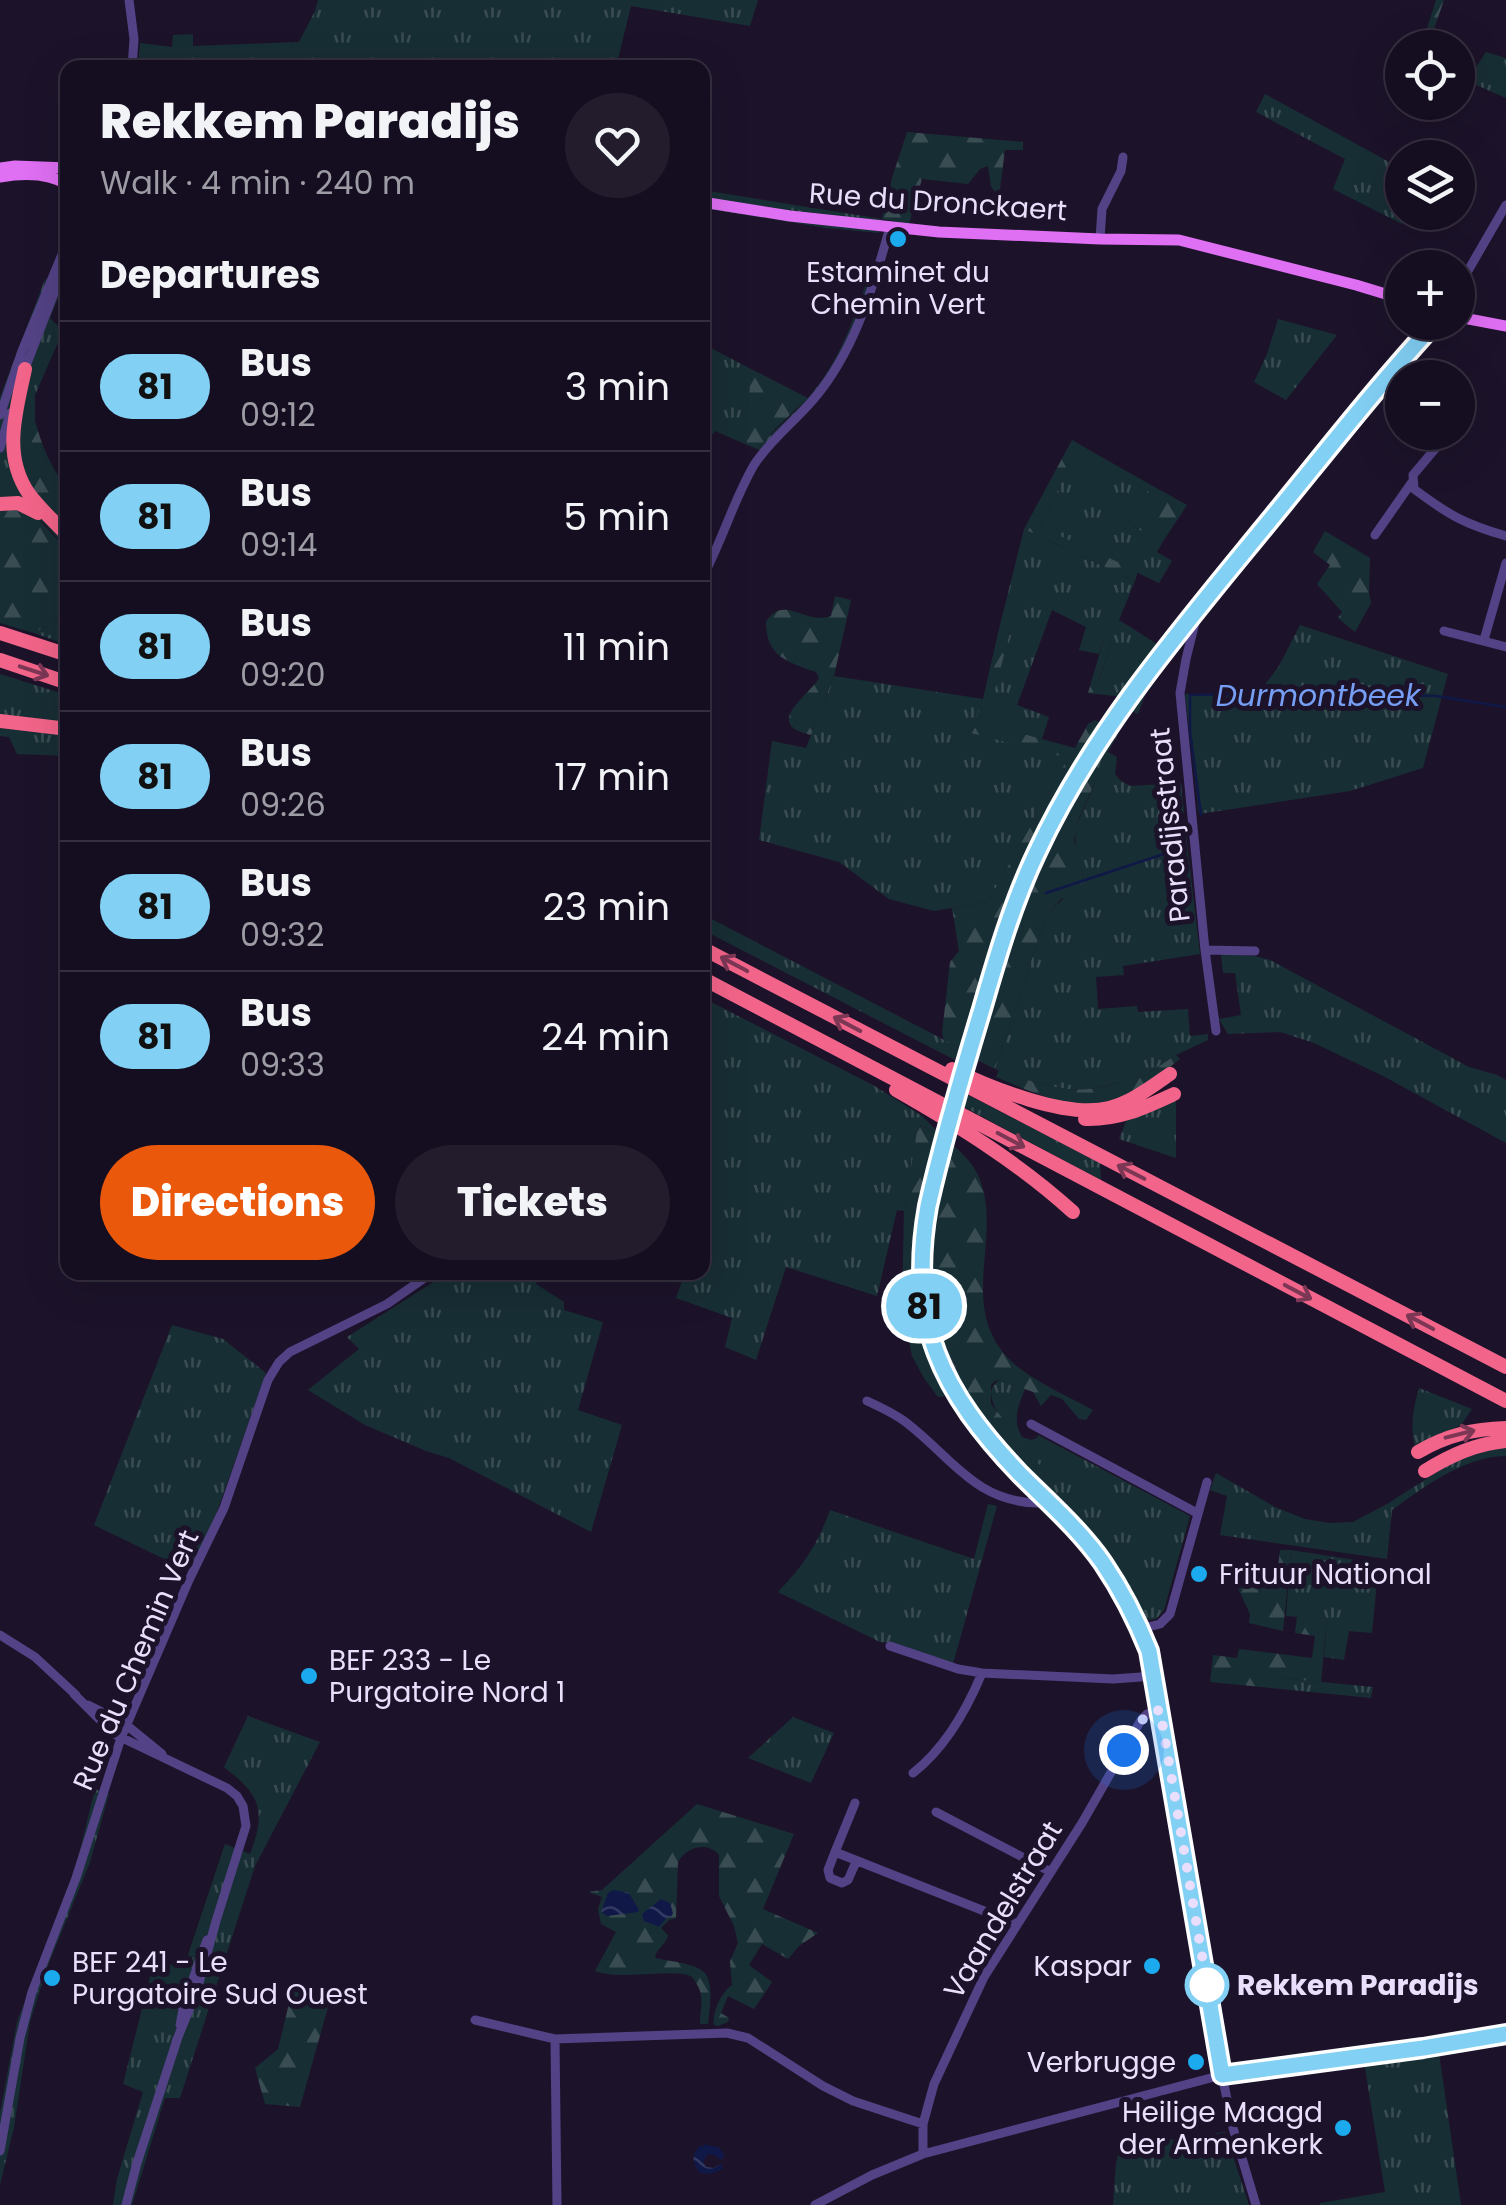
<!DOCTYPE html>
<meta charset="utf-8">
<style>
body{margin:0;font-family:Poppins,sans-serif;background:#221c2d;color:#f1f3f6;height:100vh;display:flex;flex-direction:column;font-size:38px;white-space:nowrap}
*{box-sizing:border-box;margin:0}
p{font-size:32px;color:#9d9ca5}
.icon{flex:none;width:55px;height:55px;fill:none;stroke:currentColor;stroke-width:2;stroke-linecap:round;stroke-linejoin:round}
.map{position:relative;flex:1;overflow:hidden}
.side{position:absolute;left:60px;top:60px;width:650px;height:1220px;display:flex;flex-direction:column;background:#150e20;border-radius:20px;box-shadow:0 10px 40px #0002,0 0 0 2px #342e3e}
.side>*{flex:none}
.badge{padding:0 20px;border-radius:32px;font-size:35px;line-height:65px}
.fabs{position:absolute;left:1385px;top:30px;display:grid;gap:20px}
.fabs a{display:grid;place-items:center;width:90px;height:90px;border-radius:50%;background:#150e20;box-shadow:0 10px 40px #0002,0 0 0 2px #342e3e;font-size:50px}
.you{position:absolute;width:50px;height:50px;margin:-25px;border:8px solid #fff;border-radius:50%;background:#1a73e8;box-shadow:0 0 0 15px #1a73e833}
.map>.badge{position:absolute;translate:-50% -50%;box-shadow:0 0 0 5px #fff}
h2{padding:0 40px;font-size:38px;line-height:90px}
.round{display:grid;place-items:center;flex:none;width:105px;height:105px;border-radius:52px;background:#221c2d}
.head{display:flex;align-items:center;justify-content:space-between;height:170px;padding:0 40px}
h1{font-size:48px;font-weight:800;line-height:75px}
.action{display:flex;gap:20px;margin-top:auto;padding:20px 40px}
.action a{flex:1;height:115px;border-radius:60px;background:#ea580c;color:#fff;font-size:40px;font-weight:800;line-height:115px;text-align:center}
.action a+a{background:#221c2d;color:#f1f3f6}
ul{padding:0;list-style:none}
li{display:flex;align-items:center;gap:30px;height:130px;padding:0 40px;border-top:2px solid #342e3e}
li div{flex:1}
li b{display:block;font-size:38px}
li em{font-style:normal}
li .badge{min-width:110px;font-weight:700;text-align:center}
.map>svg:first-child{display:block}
.grass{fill:url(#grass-tufts)}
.forest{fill:url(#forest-firs)}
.water{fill:url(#water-waves)}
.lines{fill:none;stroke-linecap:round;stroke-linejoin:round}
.stream{stroke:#101847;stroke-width:2.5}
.minor{stroke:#534285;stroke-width:9}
.major{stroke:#df6ff3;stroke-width:11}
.highway{stroke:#f26489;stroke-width:14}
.minor-bridge{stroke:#534285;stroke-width:9}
.oneway{stroke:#7c3755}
.line-casing{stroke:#fff;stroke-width:22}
.line{stroke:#83d0f5;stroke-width:15}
.walk{stroke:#e9dffc;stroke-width:10;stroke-dasharray:0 18}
.poi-dot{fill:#1baaed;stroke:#1c132a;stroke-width:4}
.stop-dot{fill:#fff;stroke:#83d0f5;stroke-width:5}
.labels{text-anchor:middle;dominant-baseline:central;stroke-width:10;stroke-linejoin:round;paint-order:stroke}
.street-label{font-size:28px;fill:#e9dffc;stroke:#1c132a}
.poi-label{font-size:28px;fill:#e9dffc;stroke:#1c132a;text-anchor:start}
.stop-label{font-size:28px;font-weight:bold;fill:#e9dffc;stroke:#1c132a;text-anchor:start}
.water-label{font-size:30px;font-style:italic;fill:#769ef4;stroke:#1c132a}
</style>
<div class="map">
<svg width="1506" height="2205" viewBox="0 0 1506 2205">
<defs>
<pattern id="grass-tufts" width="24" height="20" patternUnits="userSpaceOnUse" patternTransform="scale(2.5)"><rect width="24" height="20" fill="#172e34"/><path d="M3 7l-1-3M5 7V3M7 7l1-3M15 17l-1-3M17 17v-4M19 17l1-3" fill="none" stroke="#394c52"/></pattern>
<pattern id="forest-firs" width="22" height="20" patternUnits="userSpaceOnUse" patternTransform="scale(2.5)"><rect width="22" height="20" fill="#172e34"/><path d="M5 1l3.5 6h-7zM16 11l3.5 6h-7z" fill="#394c52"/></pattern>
<pattern id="water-waves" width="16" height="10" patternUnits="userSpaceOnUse" patternTransform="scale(2.5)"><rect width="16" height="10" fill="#101847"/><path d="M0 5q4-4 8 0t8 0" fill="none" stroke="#333962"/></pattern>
</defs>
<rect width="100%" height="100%" fill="#1c132a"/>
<path class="grass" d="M318,0H758L750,26L631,6L616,67H138L140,43L172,47L173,35L193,34V46L299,42L315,11Z
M1486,52L1506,58V98L1467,81Z
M1265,94L1402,169V212L1408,213L1402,224L1333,189L1345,159L1256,112Z
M702,190L882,219L879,233L826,228L703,208Z
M871,269L879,271L853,345L766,453L757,449C773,431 792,416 808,398C840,362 856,314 871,269Z
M45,279L64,283L50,318L63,331L35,395V421L24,428L45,504L67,524V550C49,528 32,502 0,511V397Z
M1278,319L1337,335L1286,400L1254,382L1267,354Z
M703,344L751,369L747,422L738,441L715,431L703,447Z
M1105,459L1151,485L1128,523L1162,543L1157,552L1172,561L1159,583L1040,527L1071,462L1095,474Z
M1024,529L1135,581L1119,620L1160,646L1122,697L1115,696V689H1104L1099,685V680L1112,643L1105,635L1099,654L1079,650L1086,627L1052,610L1017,705L1049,717L1042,739L985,724L1010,632L999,629Z
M67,614V645L34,633Z
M1300,625L1448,674L1423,768L1350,791L1199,814L1185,694L1227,696V687L1257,695L1279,666Z
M0,674L67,695V756L17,754L9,737L0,736Z
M834,676L983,699L972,733L1069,757L988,902L934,911L889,899L839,862L759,840L772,741L806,748Z
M1144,687L1148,688L1138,714L1131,711L1108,752L1117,757L1115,774L1120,780L1130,786L1181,783L1184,813L1158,815L1159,835L1186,834L1200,954L1123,966L1124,975L1096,977L1098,1009L1137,1006L1138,1012L1188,1009L1190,1036L1208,1034V1040L1176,1055L1141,1078L1137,1074C1082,1102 1049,1087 995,1069L1046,916C1060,899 1073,895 1083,875C1066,827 1080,823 1096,780L1089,777L1059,832L1053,830L1104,743Z
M702,914L954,1045H961L955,1060L703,930Z
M1221,954L1255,956L1270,960L1469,1067L1497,1075L1506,1080V1143L1383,1076L1314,1043L1280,1032L1228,1034L1219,1019L1241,1015L1235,973H1223Z
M703,998L873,1085L922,1116L938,1132L919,1125L904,1211L897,1210L877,1296L786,1267L756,1360L725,1347L732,1318L676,1298L685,1273L702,1272Z
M966,1094L1100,1163L1101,1180L962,1106Z
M1176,1099V1158L1119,1139L1126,1121Z
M444,1273H542L536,1284L564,1302V1310L603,1322L578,1410L622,1425L591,1532L449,1458L426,1451L365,1425L308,1390L359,1349L347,1337L432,1283Z
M172,1325L223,1339L266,1373L213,1523L189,1571L94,1525Z
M1001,1380L1025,1389C1018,1407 1012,1419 1022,1437L1031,1440L1037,1438L1038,1435L1190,1516L1164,1610L1156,1619L1149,1620C1134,1609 1116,1572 1103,1554C1083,1527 1060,1505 1036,1482L1046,1473C1032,1456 967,1393 1001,1380Z
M1419,1388L1472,1409L1461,1425L1415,1448C1410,1427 1413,1408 1419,1388Z
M1506,1447V1456C1462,1457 1426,1486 1392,1510L1387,1559L1220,1535L1227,1496L1210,1490L1216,1473L1275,1507L1305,1519L1329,1523L1353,1522L1387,1504L1464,1455Z
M988,1504L997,1506L953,1664L890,1643L880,1642L778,1592C803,1566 818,1544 830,1510L974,1559Z
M1291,1550L1374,1563L1378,1572L1372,1633L1349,1631L1344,1660L1324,1657L1327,1619L1286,1616Z
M1281,1678L1373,1687L1371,1698L1281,1689Z
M248,1716L320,1742L255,1866L180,2098H165L132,2205H113L117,2179L143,2092L123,2084L154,1961L184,1967L225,1844L250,1854C267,1810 260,1795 224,1767Z
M793,1717L834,1733L811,1783L748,1758Z
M95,1789L109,1794L90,1862L47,1968L30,2022L14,2127L0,2185V2113L17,2022L74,1874Z
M1439,2053L1461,2205H1320V2203L1385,2192L1364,2062Z
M1225,2132L1249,2205H1113L1116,2163L1120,2147Z"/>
<path class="forest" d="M1436,0H1444L1431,38L1447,46L1421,47Z
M907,132L1023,142V150H1005L1000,189L995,192L991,186L988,166L980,169L968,184L922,179L909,224L882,219L892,178Z
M751,369L808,398L776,428L757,449L738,441L747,421Z
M35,421C42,445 50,468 67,487V524C34,495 16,475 24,428Z
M1072,440L1105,459L1095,474L1088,475L1071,462L1040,527L1138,571L1135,581L1024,529Z
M1151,485L1187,505L1162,543L1128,523Z
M5,508L32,512L67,550V614L34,633L0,623V511Z
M1325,531L1370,558L1369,592L1371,603L1355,632L1338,618L1342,612L1317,584L1330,565L1313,552Z
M835,596L851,600L834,676L811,735C762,724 808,697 819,678L816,672C788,662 766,657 766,622C784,593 805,626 831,616Z
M999,629L1010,632L986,724L1075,748L1088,724L1095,720L1099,722V729C1074,770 1047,812 1028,856C1002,917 982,982 964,1046L954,1045L944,1040L942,1033L950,962L959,951L952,908L988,902L1068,758L971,733L983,699Z
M1105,635H1111L1112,643L1099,679V684L1104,689H1115V696L1088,693Z
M1089,776L1096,780L1079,818L1074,840L1084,881L1074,893L1060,900L1046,916L995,1069L975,1059L1017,919L1053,830L1059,831Z
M1176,1055L1180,1059C1163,1072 1147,1088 1127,1096C1081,1116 1039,1095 996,1077L999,1070C1050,1088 1086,1101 1137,1074L1141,1078Z
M918,1125L938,1132C924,1196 907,1259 919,1324C923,1350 937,1373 949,1396L938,1397L924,1378L912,1356L902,1305L904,1211Z
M952,1144C962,1153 971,1162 977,1173C1006,1231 956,1303 1008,1358C1026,1378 1069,1397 1093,1410L1086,1420L1079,1419L1062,1399L1051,1395L1041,1406L1033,1392L1001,1380L995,1381L991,1385V1404L1046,1473L1036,1482C964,1404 914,1340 931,1227C935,1199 945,1171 952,1144Z
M1280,1550H1291L1283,1631L1249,1623L1250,1614L1236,1584L1238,1577C1252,1576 1263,1595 1276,1585Z
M1297,1616L1327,1619L1321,1682L1282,1678L1281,1689L1210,1682L1213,1655L1237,1658L1239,1649L1312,1658L1315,1636L1295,1633Z
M697,1804L794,1834L763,1909L818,1933L799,1946L788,1959L762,1944L749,1965L772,1982L754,2009L728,1996L721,2013L729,2018L728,2022L718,2026L714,2025C712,2012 721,1993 732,1985L730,1961L738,1943L734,1926L719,1896V1855C708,1841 686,1847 678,1862L676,1918L669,1920L661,1928L668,1935C667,1944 656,1948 655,1958C709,1968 715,1965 708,2024H700C700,2014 703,2001 700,1991C700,1989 694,1979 692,1977C679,1967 619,1981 595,1971L616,1932L601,1924L598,1909L602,1897L589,1892L602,1890Z
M292,1991L330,2000L300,2107L265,2104L255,2068L278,2049Z"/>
<path class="water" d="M614,1890L629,1893L639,1910L638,1912L607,1916L601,1912L608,1893Z
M661,1899L670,1903L673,1913L671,1917L668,1916L659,1927L644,1921L642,1914Z
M703,2144L718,2147L725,2155L721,2160L714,2155L708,2154L703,2162L706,2167L714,2168L721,2164L723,2169L710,2174L700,2173C693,2163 690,2156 700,2146L704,2147Z"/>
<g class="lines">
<path class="stream" d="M1201,815L1190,731V695L1264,693L1436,696L1506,707
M1046,893L1182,848L1181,817"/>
<path class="minor" d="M129,0L134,39L132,68
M1100,239L1102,209L1121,171L1123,157
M1458,288L1506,205
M23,374L68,257
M0,415L22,351L68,240
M1440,443L1413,475L1414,489C1449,515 1464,524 1506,536
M0,448L10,413
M1375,535L1412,482
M702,578C722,542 733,501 754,465C772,437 801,417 821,390C857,343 874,284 890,227
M1193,614L1195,623L1186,659L1180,693L1205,950L1216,1031
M1444,631L1506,647
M1484,640L1506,563
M1205,950L1255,951
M972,1042C996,961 1020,882 1059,807C1110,708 1186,624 1256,538C1315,466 1372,391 1436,322
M942,1151C929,1203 916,1255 924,1309C933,1374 978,1430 1023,1476C1042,1496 1064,1515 1082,1536C1116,1578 1142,1624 1155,1676L1222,2075L1233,2128L1256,2205
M867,1401C882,1408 896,1414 908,1424C952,1458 976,1502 1038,1503L1044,1498
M1031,1424L1197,1513
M1140,1629L1160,1624L1170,1614L1207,1482
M0,1635L35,1657L76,1695
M890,1646L958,1669L982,1673L1113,1679L1155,1676
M74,1694L114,1734L227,1788L237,1796L243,1806L246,1826L216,1921L197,1990L176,2042
M88,1705L124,1723L162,1754
M913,1773C944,1749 967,1709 982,1673
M855,1803L835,1852L1017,1924
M936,1812L1051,1872
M835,1852L828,1870L830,1878L842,1883L848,1880L856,1862
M475,2020L555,2039L727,2033L748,2038L823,2086L853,2101L923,2124
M180,2025L184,2004L207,1940
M555,2039L557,2205
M0,2151L20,2038L32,1992L76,1878L121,1738L189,1580L224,1508L268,1380L279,1362L290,1352L387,1304L433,1272
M923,2154V2124L934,2084L984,1977L1082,1823L1141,1720L1147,1714L1160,1710
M126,2205L137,2163L177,2040
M815,2205L872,2175L923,2154L1222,2075L1367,2056L1506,2034"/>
<path class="major" d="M0,168L15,166L68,168
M0,177C23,173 48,172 68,185
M702,202L790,216L939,232L1100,239L1179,240L1356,285L1402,299
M1458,317L1506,326"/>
<path class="highway" d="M25,369C16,412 2,455 29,494C40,509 55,522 68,536
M0,504L18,503L38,513
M0,633L68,655
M0,660L68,683
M0,721L68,729
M702,948L1506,1367
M702,978L1506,1401
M952,1069C991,1088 1067,1119 1109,1108C1132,1102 1151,1087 1170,1074
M896,1090C959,1126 1019,1163 1073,1212
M1085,1119C1119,1120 1144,1108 1174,1094
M1418,1452C1447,1435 1473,1429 1506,1428
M1425,1471C1451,1455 1475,1444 1506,1441"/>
<path class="minor-bridge" d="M942,1151L972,1042"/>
</g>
<defs><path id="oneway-shaft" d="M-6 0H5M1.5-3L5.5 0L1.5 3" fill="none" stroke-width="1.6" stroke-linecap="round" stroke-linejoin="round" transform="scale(2.5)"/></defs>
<g class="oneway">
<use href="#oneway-shaft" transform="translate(34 671) rotate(18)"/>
<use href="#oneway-shaft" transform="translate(734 964) rotate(-152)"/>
<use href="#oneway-shaft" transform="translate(847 1024) rotate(-152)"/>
<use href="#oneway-shaft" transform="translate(1011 1140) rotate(28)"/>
<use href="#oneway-shaft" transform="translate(1131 1172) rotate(-153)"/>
<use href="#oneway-shaft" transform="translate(1298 1292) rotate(28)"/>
<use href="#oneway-shaft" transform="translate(1420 1322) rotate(-152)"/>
<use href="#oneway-shaft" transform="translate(1460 1434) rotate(-14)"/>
</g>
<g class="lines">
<defs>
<path id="line" d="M1436,322C1376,387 1322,457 1266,525C1181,629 1094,730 1037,852C1013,902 997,957 982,1009C962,1075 943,1140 928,1206C907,1323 941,1391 1020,1474C1049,1503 1080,1530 1103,1563C1122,1591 1137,1621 1149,1651L1222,2075L1423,2048L1506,2034"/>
</defs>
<use href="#line" class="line-casing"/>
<use href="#line" class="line"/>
<path class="walk" d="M1124,1750C1133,1733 1139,1715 1160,1710L1207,1985"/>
</g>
<g class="poi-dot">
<circle cx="898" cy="239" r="10"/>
<circle cx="1199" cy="1574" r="10"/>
<circle cx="309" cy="1676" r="10"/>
<circle cx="1152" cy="1966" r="10"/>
<circle cx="52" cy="1978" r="10"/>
<circle cx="1196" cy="2062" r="10"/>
<circle cx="1343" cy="2128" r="10"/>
</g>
<circle class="stop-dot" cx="1207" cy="1985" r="20"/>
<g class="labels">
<g class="street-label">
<text transform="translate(938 202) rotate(4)">Rue du Dronckaert</text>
<text transform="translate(1170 825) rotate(-96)">Paradijsstraat</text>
<text transform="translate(136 1660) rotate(-67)">Rue du Chemin Vert</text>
<text transform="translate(1003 1910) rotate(-59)">Vaandelstraat</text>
</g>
<g class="poi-label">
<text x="898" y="272" text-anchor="middle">Estaminet du<tspan x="898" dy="32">Chemin Vert</tspan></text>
<text x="1219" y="1574">Frituur National</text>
<text x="329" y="1660">BEF 233 - Le<tspan x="329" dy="32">Purgatoire Nord 1</tspan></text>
<text x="72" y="1962">BEF 241 - Le<tspan x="72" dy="32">Purgatoire Sud Ouest</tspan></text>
<text x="1132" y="1966" text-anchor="end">Kaspar</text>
<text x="1176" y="2062" text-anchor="end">Verbrugge</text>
<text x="1323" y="2112" text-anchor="end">Heilige Maagd<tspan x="1323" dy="32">der Armenkerk</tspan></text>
</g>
<g class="stop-label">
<text x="1237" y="1985">Rekkem Paradijs</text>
</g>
<g class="water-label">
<text x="1318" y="695">Durmontbeek</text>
</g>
</g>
</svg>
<div class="fabs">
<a><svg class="icon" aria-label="locate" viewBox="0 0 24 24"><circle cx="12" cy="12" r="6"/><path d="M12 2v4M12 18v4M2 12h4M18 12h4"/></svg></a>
<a><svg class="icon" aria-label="layers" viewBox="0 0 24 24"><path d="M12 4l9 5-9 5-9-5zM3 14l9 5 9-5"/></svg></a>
<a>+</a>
<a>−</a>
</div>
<div class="you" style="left:1124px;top:1750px"></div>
<b class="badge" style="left:924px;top:1306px;background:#83d0f5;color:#111">81</b>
<section class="side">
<div class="head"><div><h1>Rekkem Paradijs</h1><p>Walk · 4 min · 240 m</p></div><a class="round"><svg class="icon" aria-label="heart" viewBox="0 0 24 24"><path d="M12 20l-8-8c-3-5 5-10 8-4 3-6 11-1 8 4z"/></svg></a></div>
<h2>Departures</h2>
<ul>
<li><span class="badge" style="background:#83d0f5;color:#111">81</span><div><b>Bus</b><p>09:12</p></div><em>3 min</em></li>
<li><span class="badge" style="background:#83d0f5;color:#111">81</span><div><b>Bus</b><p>09:14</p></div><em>5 min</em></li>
<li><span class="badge" style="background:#83d0f5;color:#111">81</span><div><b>Bus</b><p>09:20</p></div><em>11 min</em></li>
<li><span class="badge" style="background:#83d0f5;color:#111">81</span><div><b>Bus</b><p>09:26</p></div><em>17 min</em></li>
<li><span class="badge" style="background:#83d0f5;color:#111">81</span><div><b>Bus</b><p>09:32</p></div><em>23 min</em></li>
<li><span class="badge" style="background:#83d0f5;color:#111">81</span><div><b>Bus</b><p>09:33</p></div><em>24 min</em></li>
</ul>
<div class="action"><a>Directions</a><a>Tickets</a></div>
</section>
</div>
